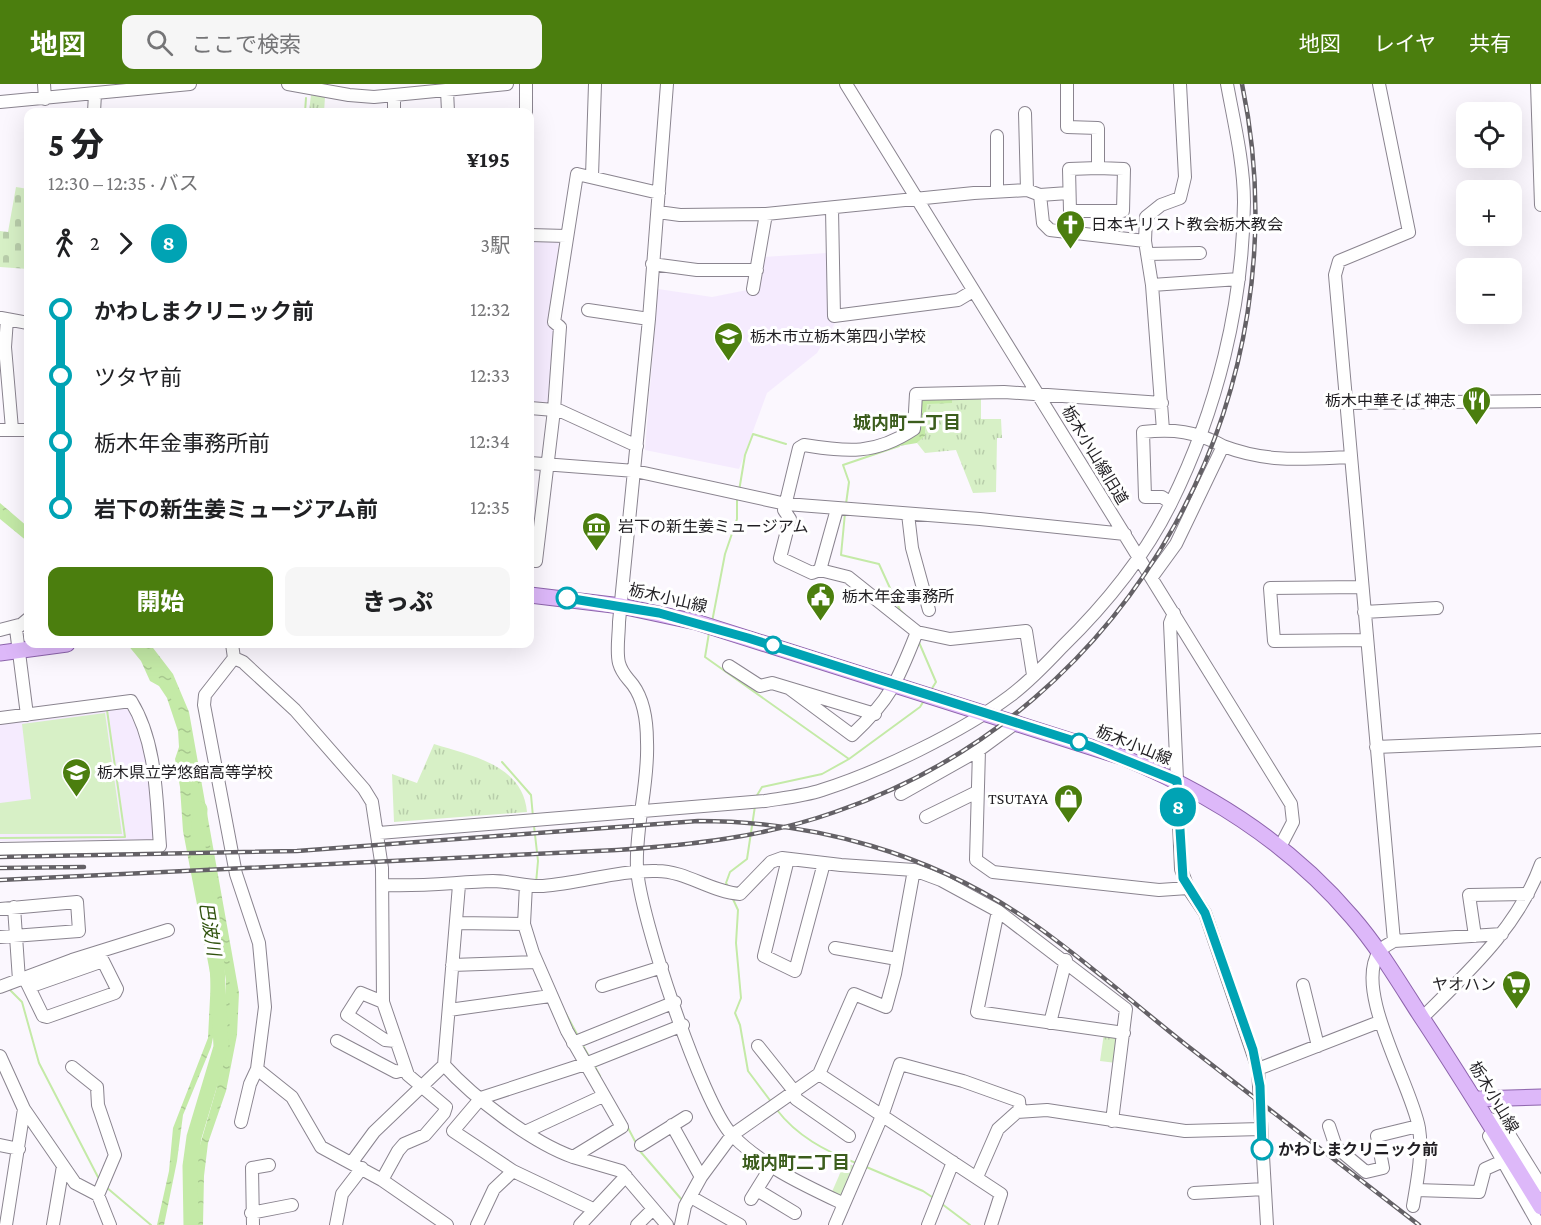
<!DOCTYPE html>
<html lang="ja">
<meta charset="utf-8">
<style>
body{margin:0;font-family:"Crimson Pro","Noto Sans JP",serif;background:#f6f6f6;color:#202124;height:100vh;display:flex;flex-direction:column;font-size:22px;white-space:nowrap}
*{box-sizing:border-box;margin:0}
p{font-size:20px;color:#757577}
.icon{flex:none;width:33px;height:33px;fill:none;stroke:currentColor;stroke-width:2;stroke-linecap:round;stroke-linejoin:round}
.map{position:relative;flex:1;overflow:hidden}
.side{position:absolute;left:24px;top:24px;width:510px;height:540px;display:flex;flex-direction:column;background:#fff;border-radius:12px;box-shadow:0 6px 24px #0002}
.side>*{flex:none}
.badge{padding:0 12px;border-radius:20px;font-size:21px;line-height:39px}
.tools{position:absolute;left:1456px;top:18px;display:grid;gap:12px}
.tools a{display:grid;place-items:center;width:66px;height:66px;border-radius:12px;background:#fff;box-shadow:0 6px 24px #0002;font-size:30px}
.map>.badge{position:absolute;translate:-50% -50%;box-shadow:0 0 0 3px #fff}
.legs{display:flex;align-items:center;gap:9px;height:66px;padding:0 24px;font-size:20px}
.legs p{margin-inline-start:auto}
.headline{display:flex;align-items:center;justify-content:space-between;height:102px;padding:0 24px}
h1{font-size:33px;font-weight:800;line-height:45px}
.button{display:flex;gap:12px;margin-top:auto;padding:12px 24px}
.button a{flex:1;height:69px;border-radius:12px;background:#4b7e0e;color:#fff;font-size:24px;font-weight:800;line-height:69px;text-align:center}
.button a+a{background:#f6f6f6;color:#202124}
ul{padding:0 24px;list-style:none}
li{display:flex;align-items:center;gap:21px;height:66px;font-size:22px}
li i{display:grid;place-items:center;width:9px;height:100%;margin:0 8px;background:currentColor}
li i::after{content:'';width:15px;height:15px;margin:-8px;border:4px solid;border-radius:50%;background:#fff}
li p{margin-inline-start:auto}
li:first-child i{background:linear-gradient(#0000 50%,currentColor 0)}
li:last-child i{background:linear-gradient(currentColor 50%,#0000 0)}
header{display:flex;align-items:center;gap:36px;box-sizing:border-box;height:84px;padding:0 30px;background:#4b7e0e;color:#fff}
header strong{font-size:28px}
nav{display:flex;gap:33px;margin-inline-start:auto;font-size:21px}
.search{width:420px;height:54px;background:#f6f6f6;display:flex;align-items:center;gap:15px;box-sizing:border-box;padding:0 21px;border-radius:12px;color:#757577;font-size:22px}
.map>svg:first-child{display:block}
.built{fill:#f5ebfe}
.grass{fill:url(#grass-tufts)}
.cemetery{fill:url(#cemetery-stones)}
.pitch{fill:#d7f0c6}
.water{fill:url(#water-ripples)}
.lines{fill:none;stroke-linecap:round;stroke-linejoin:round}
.stream{stroke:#c4eaa7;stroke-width:2}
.river{stroke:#c4eaa7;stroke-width:15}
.minor-casing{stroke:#8a848f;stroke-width:14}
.major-casing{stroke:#8d64ac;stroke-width:17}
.minor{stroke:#fff;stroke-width:12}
.major{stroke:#ddb8f9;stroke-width:15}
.rail-casing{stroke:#646166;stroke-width:4.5}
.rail{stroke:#fff;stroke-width:2;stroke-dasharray:7;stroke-linecap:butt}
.line-1-casing{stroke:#fff;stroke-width:14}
.line-1{stroke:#00a3b4;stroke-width:9}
.stop-1-dot{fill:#fff;stroke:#00a3b4;stroke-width:3}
.labels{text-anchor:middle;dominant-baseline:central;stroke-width:6;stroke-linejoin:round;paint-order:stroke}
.poi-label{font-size:16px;fill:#211f23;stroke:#fff;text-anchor:start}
.street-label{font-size:16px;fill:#211f23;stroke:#fff}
.stop-label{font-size:16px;font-weight:bold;fill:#211f23;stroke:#fff;text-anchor:start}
.neighbourhood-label{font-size:18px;font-weight:bold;fill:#3c5d1d;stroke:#fff}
.water-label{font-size:18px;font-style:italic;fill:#30520d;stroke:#fff}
</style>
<header>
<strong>地図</strong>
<div class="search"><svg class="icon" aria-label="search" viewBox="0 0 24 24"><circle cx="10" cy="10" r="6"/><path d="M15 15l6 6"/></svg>ここで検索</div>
<nav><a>地図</a><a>レイヤ</a><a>共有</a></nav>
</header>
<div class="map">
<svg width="1541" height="1141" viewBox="0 0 1541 1141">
<defs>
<pattern id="grass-tufts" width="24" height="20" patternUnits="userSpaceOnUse" patternTransform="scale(1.5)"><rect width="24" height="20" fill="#d7f0c6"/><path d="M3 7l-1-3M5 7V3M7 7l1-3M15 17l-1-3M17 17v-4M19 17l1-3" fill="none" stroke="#b8cdaa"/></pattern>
<pattern id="cemetery-stones" width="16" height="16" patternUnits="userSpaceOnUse" patternTransform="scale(1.5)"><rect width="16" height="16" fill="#d7f0c6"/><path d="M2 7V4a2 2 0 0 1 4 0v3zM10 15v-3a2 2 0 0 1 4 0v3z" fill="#b8cdaa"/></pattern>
<pattern id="water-ripples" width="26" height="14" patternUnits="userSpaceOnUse" patternTransform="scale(1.5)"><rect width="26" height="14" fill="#c4eaa7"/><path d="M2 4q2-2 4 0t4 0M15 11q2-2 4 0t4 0" fill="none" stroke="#a8c88f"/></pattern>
</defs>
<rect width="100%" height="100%" fill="#fbf7fe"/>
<path class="built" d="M530,154H559L551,240L557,248L551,322L530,321Z
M827,169L830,236L835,239L817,269L767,309L739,385L645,366L658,205L712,213L757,204L763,173Z
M125,623L134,629L148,677L154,751L151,756L0,757V640Z"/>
<path class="grass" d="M311,11L325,13L324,28H309Z
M952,311H981V335H1001L1002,354H997L996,408L973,409L956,366L925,369L917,359L925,352L927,319H951Z
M434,660C472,672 523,681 527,728L394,738L392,690L417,699Z
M1104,949L1120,951L1116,979L1100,977Z
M845,1078L856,1083L842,1114L831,1110Z"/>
<path class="cemetery" d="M16,103L28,105V185L0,183V147L8,148Z"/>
<path class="pitch" d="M105,629L122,750H0V719L31,715L22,640Z"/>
<path class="water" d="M952,311V319L927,320L925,352L917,359L899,362L898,358L918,349L921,313Z
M0,419L28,443V458L0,435Z
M127,560H150L173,590L189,628L239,909L237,951L226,1007L208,1059L204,1092L203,1141H187V1106L216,1006L224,966L226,933V896L200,751L193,725L203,823L216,881L218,930L211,963L183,1031L177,1077L164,1141H157L169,1087L173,1044L208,954L211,894L183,747L180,703L175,675L179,663L178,647L167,614L159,602L150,597L141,577Z"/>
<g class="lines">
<path class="stream" d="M305,28L306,14
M739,407L745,371L753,350L786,360
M846,420L849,398L843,381L899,362
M845,429L841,471L879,480L900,526L905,531
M712,538L725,470L737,435V415
M709,549L705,573L849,675
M918,556L936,598L931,606
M502,678L531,711L533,733
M756,713L762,703L822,690L849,675L920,623L925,615
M534,742L538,777L536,799
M0,754L125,753L107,626
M728,802L726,799L730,788L747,775L755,722
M732,813L738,826L736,859L741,914L735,929L740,941L748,987L772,1019
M8,904L22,918L39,979L100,1097
M565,928L578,952
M582,960L590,974
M594,981L600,992
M777,1026C797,1052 825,1067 856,1079
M627,1042L637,1061
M639,1066L682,1116
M864,1082L923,1107L935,1115
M106,1103L151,1141
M942,1120L970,1141"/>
<path class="river" d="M191,1141L190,1082L194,1053L221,963L217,880L198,767L200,725"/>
<defs>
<path id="minor" d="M44,0L45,15
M288,0L349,11L374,13L507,0
M526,0V28
M667,0L649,235L619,538C619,551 616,567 619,579C622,590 627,593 633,601C644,616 647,640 647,658C649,700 635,742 637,784C639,830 702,1020 732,1051C762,1082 806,1102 844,1120
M846,0L1291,720L1293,738L1280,763
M1067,0V43L1098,44V84L1124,85L1123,127H1070L1069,85L1098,84
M1180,0L1185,93L1180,114L1161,121L1146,133L1145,157L1152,201L1239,195
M1379,0L1409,148L1339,177L1335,191L1394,857
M1537,0L1541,121
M447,6L448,28
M394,11V28
M0,18L190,0
M94,28L95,10
M1025,29L1027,106
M997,52V108
M592,92L595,0
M1040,111L1043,139L1050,146L1145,157
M832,125L834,232L958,216L973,207
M658,128L680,131L766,130L974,109L1027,106L1040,111L1068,109
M530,151L566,152
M1147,170L1200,169
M652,180L697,186H757
M1152,201L1163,346
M753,205L766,130
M588,226L649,235
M1,234L28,239
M7,235L5,263L12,345
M1347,319L1541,317
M530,324L554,326
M554,324L637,362
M0,346H28
M530,379L635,387L786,420L980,435L1125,450
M1171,419L1162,413H1145L1143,348C1173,345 1196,347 1223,362
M837,425L820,486L848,493L917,548L950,555L1026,547L1033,591
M908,430L912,464L929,526
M530,476L536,477L554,326L560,243L554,238L577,90L659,109
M820,486L812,489L780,474L790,435L784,426L799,364L804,361C848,368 875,371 914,345L916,310L1004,308L1162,319
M1152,493L1176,460L1223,362C1268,379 1302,375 1350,373
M1362,503L1270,504L1274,557L1367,556
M1364,528L1437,524
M1174,529L1170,539L1181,785L1188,804L1205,829L1258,985L1267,1141
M0,546L19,541
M232,560L234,574L243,578L295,626L364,705L372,718L382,784L383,918L408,991L446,1023L444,1029L425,1051L404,1060L398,1067L382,1096
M234,574L205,611L204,621L236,790L259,859L265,923L257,985L292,1013L321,1063L382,1096L447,1141
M729,582L760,602L772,599L875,630
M790,605L852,651C891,615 898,596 917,548
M27,631L16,545L28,535
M0,634L131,617C157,659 156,714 160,762L0,765
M1017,638L979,666L976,776L993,788L1159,806L1188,804
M1376,663L1541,656
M901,710L979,666
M926,733L977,708
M379,749L765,717C784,714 804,712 822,706C879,688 962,648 1010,612C1029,598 1046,580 1062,563C1104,522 1145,472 1171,419C1217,326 1243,221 1244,118C1244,80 1234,38 1227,0
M788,775L764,872L795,887L824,779
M384,801C421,803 457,798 493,797C510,797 527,803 543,802C582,799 618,786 657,787C686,787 711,808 740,810L771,778L782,774L841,781L914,786L941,796L998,827L1126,925L1112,1037
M459,801L444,981C474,1014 531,1058 573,1073
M526,801L524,840L533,869L567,947L622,1043L573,1073L621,1087L667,1141
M14,823L19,896
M0,825L77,818L79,847L0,853
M998,827L977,928L1124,949
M456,839L524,840
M1475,852L1469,811L1528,810
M835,864L897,875
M452,881L536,878
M24,893L43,932L47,933L115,909L117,905L103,877L29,903
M1303,901L1318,962
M602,902L662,883
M0,903L72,876L168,846
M383,918L361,909L347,931L385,956L395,957
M449,926L550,912
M1422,934C1469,887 1518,843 1541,780
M1050,939L1066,876
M337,957L396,988L406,985
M573,959L675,918
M758,962L794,1007L796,1015L849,1052
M0,972L24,1025L75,1099L98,1111L110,1141
M72,983L97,1003L98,1021L115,1071L98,1111
M1258,985L1379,938
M819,990L1001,1110L991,1141
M1484,1033L1502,1039L1541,1102
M241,1038L250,1000L257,985
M672,1041L701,1093
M1329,1042L1336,1063L1366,1088L1383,1084L1377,1052L1418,1042
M525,1048L603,1012
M1489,1052L1539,1141
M0,1061L19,1065
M641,1061L686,1033
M352,1078L374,1048L444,981
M977,1093L998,1045L1017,1028L1047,1026L1185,1047L1261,1045
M757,1106L795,1129
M1416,1106L1479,1108L1485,1085L1503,1077
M1194,1109L1264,1105
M691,1113L740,1141
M751,1115L772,1081
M1413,1122C1417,1098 1423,1069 1419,1044C1412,1002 1353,907 1379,868C1382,863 1389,860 1394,857L1502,850
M593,1125L513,1087L453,1047L481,1014L585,980L683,941
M251,1129L292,1121
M6,1141L24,1025
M53,1141L63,1082
M253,1141L252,1084L269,1081
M336,1141L342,1110L362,1084
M477,1141L494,1105L513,1087
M580,1141L626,1092
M637,1141L652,1126
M681,1141L685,1122L701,1093L732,1051L819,990L854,910L886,923L895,890L914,786
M835,1141L882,1032L900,980L963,997L1019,1017L1020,1027
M928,1141L953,1078"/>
<path id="major" d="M530,511L621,522L696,538L1122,673C1210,709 1290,760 1352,833C1379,864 1400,900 1422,934C1463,996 1502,1060 1541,1123
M0,569L67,560
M1476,1015L1541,1013"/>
</defs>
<use href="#minor" class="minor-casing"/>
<use href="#major" class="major-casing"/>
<use href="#minor" class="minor"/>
<use href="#major" class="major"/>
<defs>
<path id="rail" d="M0,773L297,767L698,737C816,737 931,770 1028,836C1083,874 1133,919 1185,960C1263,1021 1341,1081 1419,1141
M0,784L84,783
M0,796L617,766C691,761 764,753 835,728C1135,626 1306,306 1242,0"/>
</defs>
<use href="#rail" class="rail-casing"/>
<use href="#rail" class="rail"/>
</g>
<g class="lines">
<defs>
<path id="line-1" d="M567,514L659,529L748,554L1090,662L1177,697L1183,794L1205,829L1253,966L1260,1002L1262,1065"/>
</defs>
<use href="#line-1" class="line-1-casing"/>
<use href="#line-1" class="line-1"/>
</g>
<defs>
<symbol id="church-pin" viewBox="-11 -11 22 30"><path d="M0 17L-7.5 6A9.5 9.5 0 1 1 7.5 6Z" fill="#4b7e0e" stroke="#fff"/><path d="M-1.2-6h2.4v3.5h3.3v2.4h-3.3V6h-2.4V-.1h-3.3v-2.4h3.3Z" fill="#fff"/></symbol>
<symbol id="school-pin" viewBox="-11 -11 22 30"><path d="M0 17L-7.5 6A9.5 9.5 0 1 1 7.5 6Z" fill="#4b7e0e" stroke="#fff"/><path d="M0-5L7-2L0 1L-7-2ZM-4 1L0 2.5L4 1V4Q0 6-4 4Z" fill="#fff"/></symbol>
<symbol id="restaurant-pin" viewBox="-11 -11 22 30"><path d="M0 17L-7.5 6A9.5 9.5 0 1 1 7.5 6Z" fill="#4b7e0e" stroke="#fff"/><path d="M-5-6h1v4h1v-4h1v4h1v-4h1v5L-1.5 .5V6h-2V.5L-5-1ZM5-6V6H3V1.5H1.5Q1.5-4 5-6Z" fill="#fff"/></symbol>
<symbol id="museum-pin" viewBox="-11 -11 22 30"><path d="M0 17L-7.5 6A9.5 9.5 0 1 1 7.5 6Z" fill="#4b7e0e" stroke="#fff"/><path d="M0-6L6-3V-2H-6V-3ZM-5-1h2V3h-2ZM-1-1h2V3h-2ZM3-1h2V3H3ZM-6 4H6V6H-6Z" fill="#fff"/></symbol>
<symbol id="civic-pin" viewBox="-11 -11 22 30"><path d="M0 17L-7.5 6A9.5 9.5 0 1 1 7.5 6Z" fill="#4b7e0e" stroke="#fff"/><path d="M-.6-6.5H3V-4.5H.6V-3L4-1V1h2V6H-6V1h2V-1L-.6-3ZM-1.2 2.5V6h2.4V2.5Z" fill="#fff"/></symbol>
<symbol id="shop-pin" viewBox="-11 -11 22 30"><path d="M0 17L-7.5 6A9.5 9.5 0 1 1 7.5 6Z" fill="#4b7e0e" stroke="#fff"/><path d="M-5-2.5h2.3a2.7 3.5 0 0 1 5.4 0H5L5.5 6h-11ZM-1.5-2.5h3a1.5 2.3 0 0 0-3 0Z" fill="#fff"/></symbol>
<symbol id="supermarket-pin" viewBox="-11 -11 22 30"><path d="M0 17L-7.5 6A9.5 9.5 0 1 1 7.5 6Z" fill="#4b7e0e" stroke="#fff"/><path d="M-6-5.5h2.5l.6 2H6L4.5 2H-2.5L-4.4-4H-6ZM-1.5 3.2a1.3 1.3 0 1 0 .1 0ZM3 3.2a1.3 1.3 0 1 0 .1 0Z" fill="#fff"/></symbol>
</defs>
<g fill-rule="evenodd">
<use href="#church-pin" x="1054" y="124" width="33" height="45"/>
<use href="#school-pin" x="712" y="236" width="33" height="45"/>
<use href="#restaurant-pin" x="1460" y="300" width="33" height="45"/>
<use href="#museum-pin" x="580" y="426" width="33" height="45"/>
<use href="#civic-pin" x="804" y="496" width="33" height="45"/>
<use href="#school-pin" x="60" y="672" width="33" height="45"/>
<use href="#shop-pin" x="1052" y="698" width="33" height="45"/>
<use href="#supermarket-pin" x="1500" y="884" width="33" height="45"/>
</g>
<g class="stop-1-dot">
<circle cx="567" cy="514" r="10"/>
<circle cx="773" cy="561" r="8"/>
<circle cx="1079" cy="658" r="8"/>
<circle cx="1262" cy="1065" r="10"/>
</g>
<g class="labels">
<g class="poi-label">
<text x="1091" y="140">日本キリスト教会栃木教会</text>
<text x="750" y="252">栃木市立栃木第四小学校</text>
<text x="1456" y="316" text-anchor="end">栃木中華そば 神志</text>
<text x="618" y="442">岩下の新生姜ミュージアム</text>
<text x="842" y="512">栃木年金事務所</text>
<text x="97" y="688">栃木県立学悠館高等学校</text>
<text x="1048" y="714" text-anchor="end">TSUTAYA</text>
<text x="1496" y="900" text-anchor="end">ヤオハン</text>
</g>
<g class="street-label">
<text transform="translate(1095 371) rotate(59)">栃木小山線旧道</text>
<text transform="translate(668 514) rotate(13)">栃木小山線</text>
<text transform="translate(1134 661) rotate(22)">栃木小山線</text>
<text transform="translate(1494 1013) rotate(59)">栃木小山線</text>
</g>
<g class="stop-label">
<text x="1278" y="1065">かわしまクリニック前</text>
</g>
<g class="neighbourhood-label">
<text x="907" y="339">城内町一丁目</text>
<text x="796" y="1079">城内町二丁目</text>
</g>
<g class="water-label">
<text transform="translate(210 845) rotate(81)">巴波川</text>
</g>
</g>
</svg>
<div class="tools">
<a><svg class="icon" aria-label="locate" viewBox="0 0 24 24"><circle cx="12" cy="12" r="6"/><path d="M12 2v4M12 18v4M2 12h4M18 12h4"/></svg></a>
<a>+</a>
<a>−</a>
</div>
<b class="badge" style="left:1178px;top:723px;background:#00a3b4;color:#fff">8</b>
<section class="side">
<div class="headline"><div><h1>5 分</h1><p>12:30 – 12:35 · バス</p></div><b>¥195</b></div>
<div class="legs"><svg class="icon" aria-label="walk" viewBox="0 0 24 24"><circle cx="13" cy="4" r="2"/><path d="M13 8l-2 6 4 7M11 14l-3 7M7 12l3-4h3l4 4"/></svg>2<svg class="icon" aria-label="forward" viewBox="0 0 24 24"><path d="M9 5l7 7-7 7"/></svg><b class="badge" style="background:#00a3b4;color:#fff">8</b><p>3駅</p></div>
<ul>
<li><i style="color:#00a3b4"></i><b>かわしまクリニック前</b><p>12:32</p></li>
<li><i style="color:#00a3b4"></i><span>ツタヤ前</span><p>12:33</p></li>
<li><i style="color:#00a3b4"></i><span>栃木年金事務所前</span><p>12:34</p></li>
<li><i style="color:#00a3b4"></i><b>岩下の新生姜ミュージアム前</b><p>12:35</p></li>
</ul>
<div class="button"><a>開始</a><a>きっぷ</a></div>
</section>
</div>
